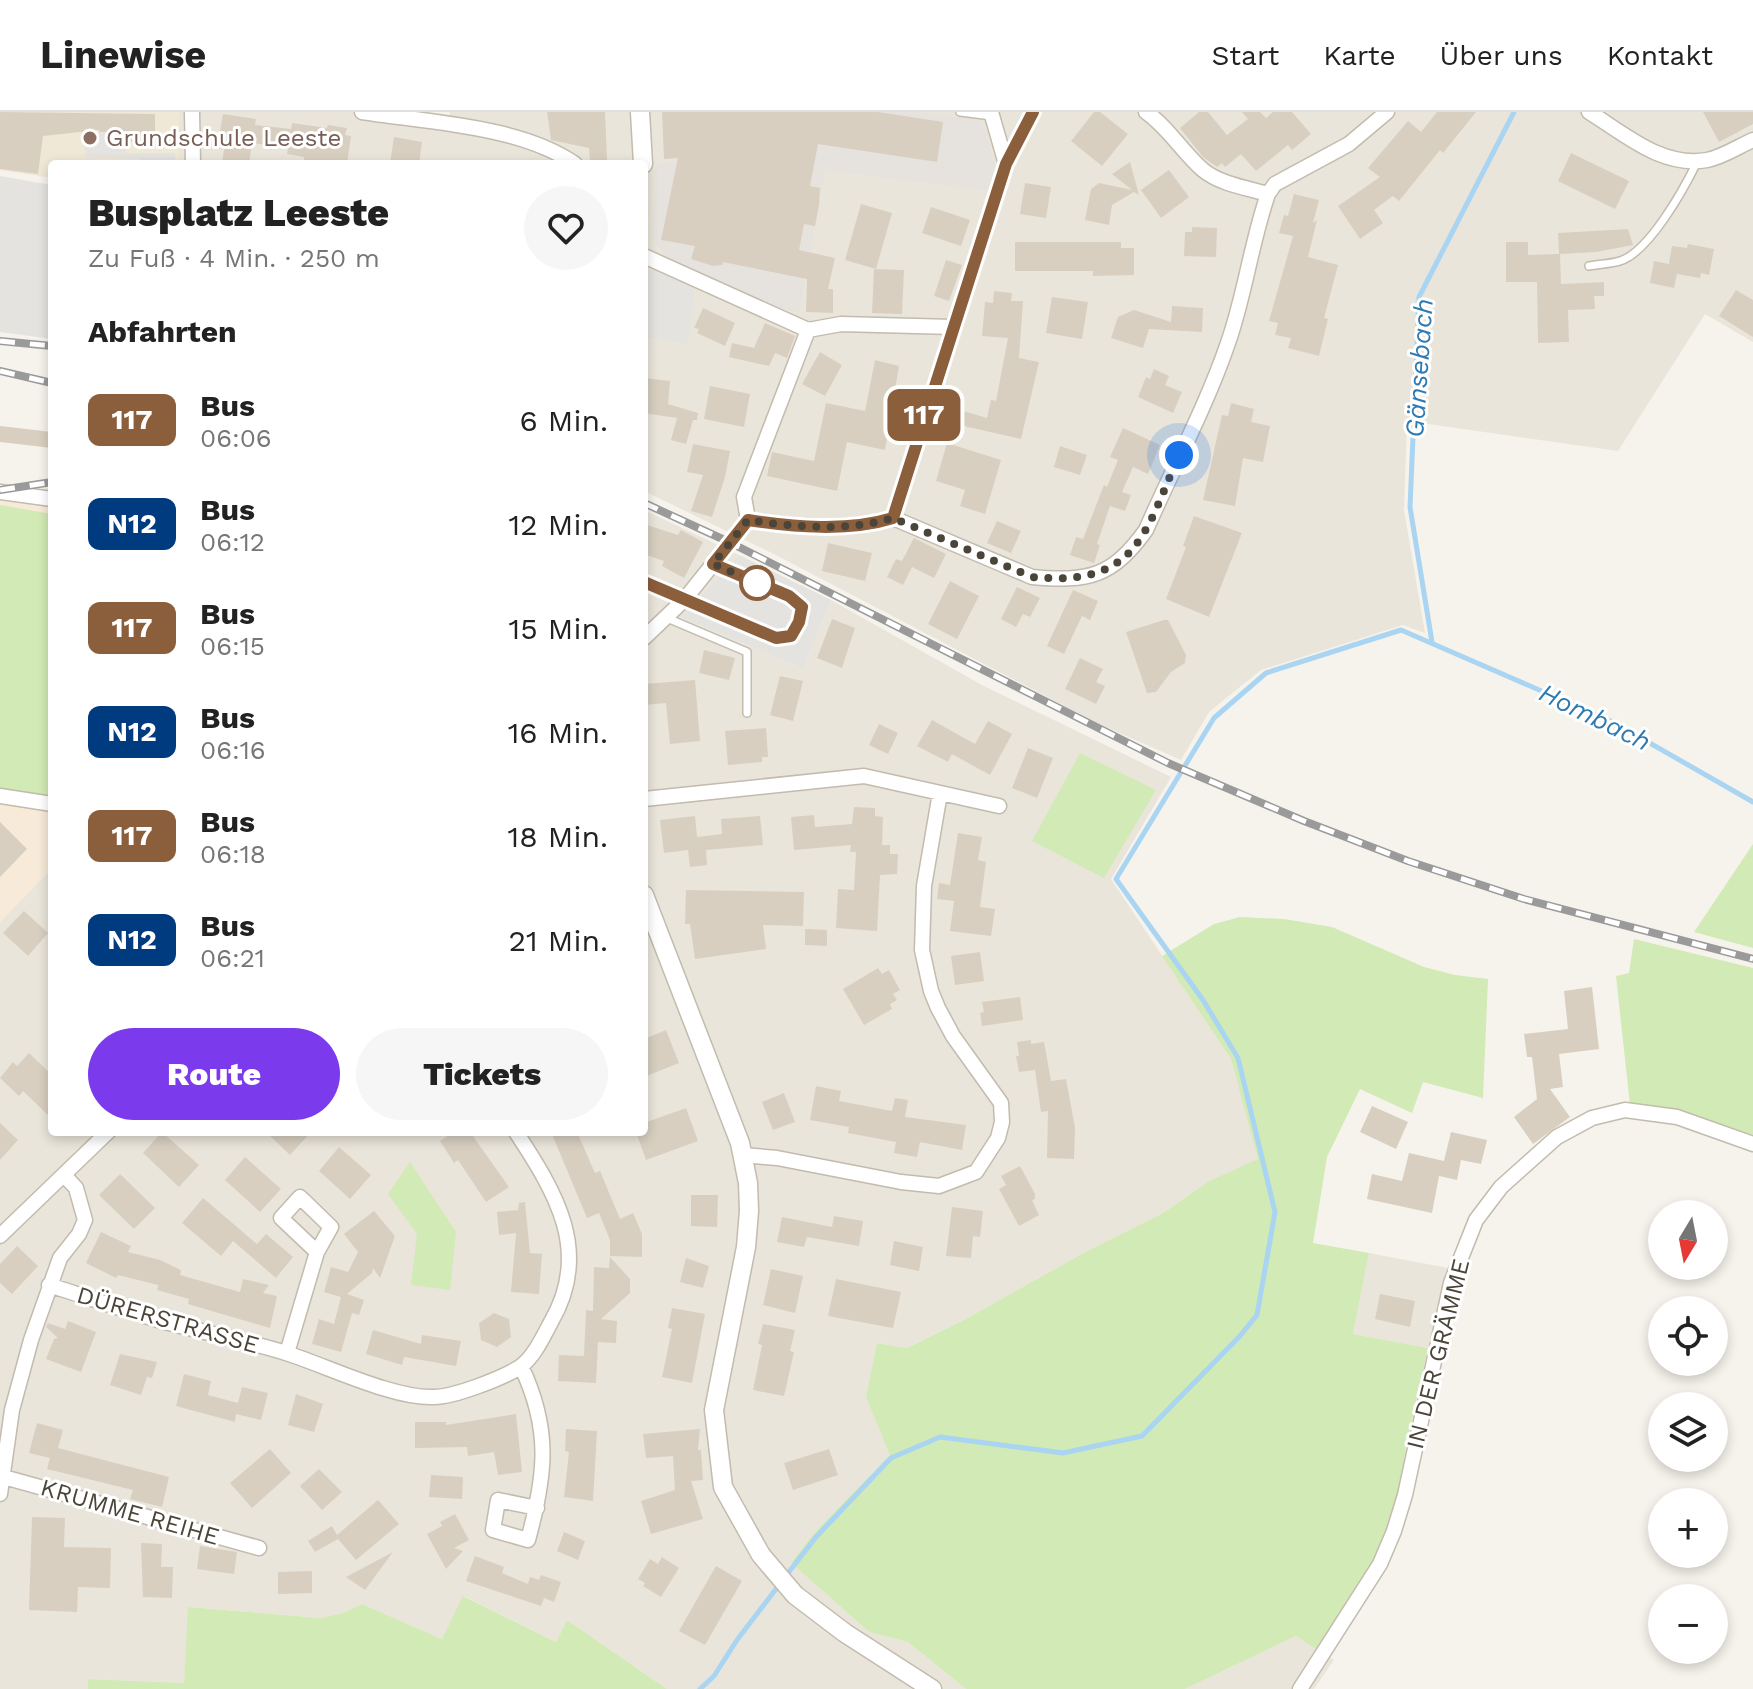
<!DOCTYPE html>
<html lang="de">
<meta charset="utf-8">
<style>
body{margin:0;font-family:"Work Sans",sans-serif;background:#f6f6f6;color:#222;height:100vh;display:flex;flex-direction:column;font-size:30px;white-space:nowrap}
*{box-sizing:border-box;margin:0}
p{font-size:26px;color:#767676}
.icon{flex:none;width:44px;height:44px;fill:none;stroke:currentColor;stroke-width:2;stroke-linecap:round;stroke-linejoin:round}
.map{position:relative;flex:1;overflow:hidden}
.details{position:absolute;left:48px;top:48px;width:600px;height:976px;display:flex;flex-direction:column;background:#fff;border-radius:8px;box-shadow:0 4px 12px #0003}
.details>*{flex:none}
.badge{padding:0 16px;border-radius:12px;font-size:28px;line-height:52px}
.needle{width:52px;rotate:190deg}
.controls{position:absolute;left:1648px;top:1088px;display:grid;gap:16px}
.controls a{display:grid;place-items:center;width:80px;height:80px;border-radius:50%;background:#fff;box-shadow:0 4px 12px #0003;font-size:40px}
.you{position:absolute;width:40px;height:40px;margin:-20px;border:6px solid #fff;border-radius:50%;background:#1a73e8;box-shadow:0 0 0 12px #1a73e833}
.map>.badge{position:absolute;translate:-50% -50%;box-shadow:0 0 0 4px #fff}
h2{padding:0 40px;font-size:30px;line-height:72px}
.round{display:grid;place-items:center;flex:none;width:84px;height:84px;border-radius:42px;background:#f6f6f6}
.overview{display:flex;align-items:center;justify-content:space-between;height:136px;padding:0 40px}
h1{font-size:38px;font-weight:800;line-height:60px}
.cta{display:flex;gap:16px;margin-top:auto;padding:16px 40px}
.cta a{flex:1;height:92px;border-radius:48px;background:#7c3aed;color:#fff;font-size:32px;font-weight:800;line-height:92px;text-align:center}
.cta a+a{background:#f6f6f6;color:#222}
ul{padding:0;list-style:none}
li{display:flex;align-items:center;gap:24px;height:104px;padding:0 40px}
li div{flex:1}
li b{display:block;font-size:30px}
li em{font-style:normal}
li .badge{min-width:88px;font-weight:700;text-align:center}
header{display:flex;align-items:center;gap:48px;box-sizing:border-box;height:112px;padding:0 40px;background:#fff;border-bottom:2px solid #e0e0e0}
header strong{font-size:38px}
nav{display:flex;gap:44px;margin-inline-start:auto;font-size:28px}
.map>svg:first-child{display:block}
.residential{fill:#eae5da}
.commercial{fill:#f7ead8}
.industrial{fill:#e6e2dd}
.education{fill:#efe8d6}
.green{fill:#d2eab5}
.parking{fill:#e5e3e0}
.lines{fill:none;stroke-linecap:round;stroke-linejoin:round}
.stream{stroke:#a9d4f2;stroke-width:5}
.building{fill:#d8cfc1}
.service-casing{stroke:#c2bbae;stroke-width:10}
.minor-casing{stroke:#c2bbae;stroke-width:17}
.tertiary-casing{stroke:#c2bbae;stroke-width:21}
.service{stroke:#fff;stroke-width:7}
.minor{stroke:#fff;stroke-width:14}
.tertiary{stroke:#fff;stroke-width:18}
.rail-casing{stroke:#9a9a9a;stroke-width:8}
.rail{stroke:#fff;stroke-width:5;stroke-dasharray:15;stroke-linecap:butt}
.line-casing{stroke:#fff;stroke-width:18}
.line{stroke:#8b5e3c;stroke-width:12}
.walk{stroke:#4b4439;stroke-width:8;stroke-dasharray:0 14.4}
.education-dot{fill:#8d6e63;stroke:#fff;stroke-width:3}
.stop-dot{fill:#fff;stroke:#8b5e3c;stroke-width:4}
.labels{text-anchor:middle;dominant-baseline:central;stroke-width:6;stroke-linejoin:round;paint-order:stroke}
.education-label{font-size:24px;fill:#785e54;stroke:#fff;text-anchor:start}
.street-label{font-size:24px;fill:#4b4439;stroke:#fff}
.water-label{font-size:26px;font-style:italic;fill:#2e7ab2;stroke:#fff}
</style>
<header>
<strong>Linewise</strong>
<nav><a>Start</a><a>Karte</a><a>Über uns</a><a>Kontakt</a></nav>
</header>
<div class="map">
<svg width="1753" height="1577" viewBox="0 0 1753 1577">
<rect width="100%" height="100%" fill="#f6f3ec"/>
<path class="residential" d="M179,0H403L449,5L450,0H1753V230L1705,202L1618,339L1407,309L1404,398L1425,521L1403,513L1261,558L1209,600L1181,648L1099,612L772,441L644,379V52H179Z
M644,398L739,443L681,505L803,557L831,488L982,573L1171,665L1111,767L1231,947L1259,1047L1209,1069L1163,1101L1089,1138L962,1209L907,1236L878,1231L866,1285L891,1343L813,1422L791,1451L869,1520L908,1530L966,1577H667L567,1508L556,1530L464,1484L442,1527L362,1492L343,1501L321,1506L189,1495L184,1571L89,1567L88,1577H0V810L52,756V1020H644Z
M1369,1141L1448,1156L1428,1236L1353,1222Z
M1296,1524L1334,1548L1314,1577H1185Z"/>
<path class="commercial" d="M0,371L44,377L52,375V756L0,810Z"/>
<path class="industrial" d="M706,0H918L982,9L997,58L989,79L825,58L799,201L760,190L671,149L659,136L651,122L656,75L655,52L708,45Z"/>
<path class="education" d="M0,0H179V52H52V66L0,58Z"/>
<path class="green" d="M0,393L52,402V684L0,676Z
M1080,641L1156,678L1104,766L1032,729Z
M1753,732V836L1694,820Z
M1240,805L1284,807L1332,815L1424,855L1455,863L1488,867L1483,986L1423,970L1412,1001L1360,977L1327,1045L1313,1131L1369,1141L1353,1222L1428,1236L1406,1335L1399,1383L1387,1417L1374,1448L1319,1539L1296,1524L1185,1577H966L908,1530L869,1520L791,1451L813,1422L890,1343L866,1285L877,1231L907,1236L962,1209L1089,1138L1163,1101L1209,1069L1258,1047L1231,947L1162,844L1214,812Z
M1634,827L1753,856V1023L1690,1004L1630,993L1616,864L1629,861Z
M410,1050L456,1120L450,1178L411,1173L417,1122L388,1082Z
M463,1484L556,1530L567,1508L667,1577H88V1567L184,1571L188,1495L321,1506L343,1501L362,1492L442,1527Z"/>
<path class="parking" d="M86,20L126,22V41H175L176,52H140V47L85,45Z
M0,64L52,73V227L0,220Z
M648,159H657L695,177L688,232L644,225V162Z
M739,443L831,488L803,557L681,505Z"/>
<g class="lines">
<path class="stream" d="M1432,530L1410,395L1419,185L1514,0
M785,1465L816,1425L891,1346L940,1325L1063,1341L1142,1324L1240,1224L1257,1203L1275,1100L1238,946L1203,888L1116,767L1214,606L1266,561L1401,518L1613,610L1753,690
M700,1577L714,1564L737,1528L779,1473"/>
</g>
<path class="building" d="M0,0L155,2V30H130V21L99,20V18L43,24L38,62L0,57Z
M547,0H605L607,48L590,49L589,36L551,28Z
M662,0H878L943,10L937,50L818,32L810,74L820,76L819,93L815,114L804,112L799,138L835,146L828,177H833V201L806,200L807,167L723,150L722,153L713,154L691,147L695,134L661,128L678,46L664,47Z
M1094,0H1100L1128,22L1102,54L1071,29Z
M1199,0H1208L1227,23L1248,7L1242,0H1260L1266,6L1273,0H1292L1311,22L1292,38L1288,33L1256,59L1241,42L1225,55L1222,51L1217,55L1203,45L1180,16Z
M1437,0H1476L1443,41L1440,38L1399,89L1393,84L1374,98L1383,111L1360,127L1338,94L1380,65L1368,56L1408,9L1421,20Z
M1703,0H1753V12L1719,30Z
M223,2L256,7L255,13L291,17L292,11L327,16L328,13L347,16L345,23L351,24L347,52L304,50V45L287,42L288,36L252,31L249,52H222L224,37L217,36Z
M394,25L422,30L419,52H390Z
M1571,41L1629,69L1615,97L1558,69Z
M1130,50L1139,83L1134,80L1112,93L1109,113L1085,108L1091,77L1099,71L1132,78L1112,62Z
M1169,58L1189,85L1161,106L1141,78Z
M1025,71L1051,75L1046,106L1020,102Z
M1294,82L1319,88L1313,111L1317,108L1308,145L1338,153L1324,206L1328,207L1319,244L1288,236L1291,226L1275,223L1278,211L1269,209L1293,124L1279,121L1284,103L1288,104Z
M861,92L892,101L876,157L845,148Z
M931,95L970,108L961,134L922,121Z
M1192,115L1217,116L1216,145L1184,144L1185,120H1192Z
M1628,117L1633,133L1596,140L1560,142L1561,172L1604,170V184H1594L1595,197L1568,198L1569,230L1538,231L1537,170H1506V130H1528V143L1559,142L1558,121Z
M1015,130H1121V136H1134V163L1093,164V159H1015Z
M1688,132L1714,137L1709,163L1701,161L1700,166L1677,162L1674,176L1650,171L1654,149L1669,152L1672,134L1687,136Z
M946,148L962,153L949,189L934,184Z
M874,157L904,158L902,202L872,201Z
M1736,178L1753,188V225L1719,204Z
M994,179L1012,181L1011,189H1023L1019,246L1039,250L1021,327L937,308L943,293L987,306L991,288L996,289L1008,226L982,224L985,190L993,191Z
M1052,185L1088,190L1082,227L1046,221Z
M1172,194L1203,196L1202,220L1149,217L1143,236L1111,226L1118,205L1134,198L1171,210Z
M703,196L735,211L725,234L697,221L699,217L694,216Z
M765,211L795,224L787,246L775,241L769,254L729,245L732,231L754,236Z
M820,240L842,253L825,284L802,272Z
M875,248L899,254L885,338L847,330L837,379L767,364L772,340L814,349L826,291L865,299Z
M1154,257L1169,264L1165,273L1182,280L1173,301L1138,285L1146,265L1150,267Z
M644,266L670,269L668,292L698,301L697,308H693L686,332L671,328L677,306L644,301Z
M710,274L750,282L744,315L704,307Z
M1231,291L1254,297L1251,310L1270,314L1263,350L1243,346L1235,394L1203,388L1222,303L1228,304Z
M0,314L52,320V336L0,330Z
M1123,316L1160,333L1148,362L1133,355L1122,380L1131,383L1125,399L1110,394L1097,432L1100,433L1094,451L1070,443L1076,425L1083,427L1104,373L1107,375L1118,348L1110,345Z
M947,331L1001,348L985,402L960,394L965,378L936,369Z
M693,332L730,339L725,365L712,405L691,399L703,363L687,360Z
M1060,334L1087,343L1080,363L1054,355Z
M1194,404L1242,421L1209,505L1166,487L1186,435L1183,434Z
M997,409L1021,419L1011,441L987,431Z
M644,412L678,423L681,418L703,430L684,466L662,454L664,449L644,442Z
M914,426L946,442L934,466L912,455L903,473L887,465L896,447L902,449Z
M828,431L872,441L865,469L822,459Z
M950,469L979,484L957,527L928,512Z
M1017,475L1040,486L1030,505L1023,502L1016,515L1001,507Z
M1073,478L1098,489L1090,508L1082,504L1064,542L1047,534Z
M832,507L855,516L842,556L817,546Z
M1164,508H1168L1186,543L1185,551L1171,560L1156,580L1147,581L1126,520Z
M704,538L735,546L729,568L699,561Z
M1080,546L1103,557L1096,570L1105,574L1096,592L1065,577Z
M780,564L803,569L793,609L770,603Z
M695,568L700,629L670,632L666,591L644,593V572Z
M932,608L975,632L988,609L1012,622L990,663L952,642L948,650L917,634Z
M879,612L898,621L888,642L869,633Z
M766,616L768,645H762V650L728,653L725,619Z
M1028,636L1053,646L1037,686L1012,676Z
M854,695L875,696V704L883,705L882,733H890V742H898L897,762L880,763L877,819L836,816L838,777L854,778L856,740H850L851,733L794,738L791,705L814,703L815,715L852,712Z
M695,704L697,725L722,722L721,707L760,704L763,733L706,738L707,753L690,755L688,738L664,741L660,708Z
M0,710L27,737L0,765Z
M958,721L982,725L978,748L986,750L980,795L995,797L991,824L950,819L954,789L937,787L939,771L950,773Z
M686,778L804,780L803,814L763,813L766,837L695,847L690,812H685Z
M24,799L48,821L28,844L3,821Z
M805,817L827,818V834L805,833Z
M980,840L984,869L955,873L951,844Z
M878,856L882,862L889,858L900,878L893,882L897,888L890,892L892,897L864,913L843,877Z
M1592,875L1599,937L1559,942L1563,975L1550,977L1570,1005L1533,1032L1514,1005L1537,987L1532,945H1527L1524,922L1568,917L1564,879Z
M1020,885L1023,908L982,914L980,901L984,900L982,890Z
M666,918L679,951L644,965V927Z
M1031,928V932L1044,930L1051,969L1066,967L1075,1016L1074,1047L1047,1046L1048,999L1041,1000L1035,958L1019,960L1016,944H1019L1017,930Z
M29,941L52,963V1007L23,979L19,984L0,966L13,950L17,954Z
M816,974L841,979L839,989L892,999L895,986L908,988L905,1005L966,1013L962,1038L920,1030L917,1045L894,1041L896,1030L848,1021L849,1015L810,1008Z
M784,981L795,1010L773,1018L762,990Z
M1372,994L1408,1010L1396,1037L1360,1020Z
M686,996L698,1029L646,1048L636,1020H644V1011Z
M0,1011L18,1028L0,1048Z
M162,1020L199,1053L179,1075L143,1041Z
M266,1020H311L290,1043Z
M454,1020H470L509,1075L486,1090L458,1048L454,1051L440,1029Z
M551,1020H577L595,1061L600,1059L620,1107L633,1101L642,1122V1145L610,1144V1128L599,1101L587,1106Z
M1451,1020L1487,1028L1481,1052L1461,1048L1457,1068L1439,1064L1432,1101L1367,1087L1372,1062L1402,1069L1409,1041L1444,1049Z
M339,1035L371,1063L350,1087L319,1059Z
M245,1045L281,1077L260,1100L225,1068Z
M1020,1054L1035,1082V1087L1032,1088L1039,1103L1019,1114L999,1077L1006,1073L1001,1064Z
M120,1062L155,1096L134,1117L99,1083Z
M691,1083H718L717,1115L691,1114Z
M203,1086L257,1132L266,1122L293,1145L276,1166L233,1129L221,1144L182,1111Z
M525,1090L530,1141L542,1142L539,1182L511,1180L516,1121L499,1123L497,1100L518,1098L519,1091Z
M952,1095L983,1099L980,1125L973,1124L971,1146L946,1144Z
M374,1099L395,1124L380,1166L373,1156L372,1161L347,1182L364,1188L359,1203L352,1201L341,1240L312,1232L319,1207L334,1212L341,1185L324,1180L331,1155L348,1160L358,1140L344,1122Z
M834,1104L863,1109L859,1134L807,1125L804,1135L777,1130L782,1105L832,1115Z
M101,1120L131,1134L128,1140L160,1148L181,1158L180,1163L240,1180L243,1167L269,1173L263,1181L277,1184L270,1216L188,1192L189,1187L157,1178L158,1173L118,1163L116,1166L86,1151Z
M894,1129L923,1135L919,1159L890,1153Z
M17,1134L38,1154L12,1182L0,1171V1152Z
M610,1145L630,1167V1181L601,1207L617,1209L616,1231L598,1230L596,1271L558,1269L559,1243L584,1244L586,1198L593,1199L594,1155L609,1156Z
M686,1146L709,1154L703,1176L680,1170Z
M771,1157L803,1164L795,1201L763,1193Z
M836,1167L901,1180L893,1216L828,1204Z
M1380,1182L1415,1189L1410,1215L1375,1207Z
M672,1196L705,1202L692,1271L662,1265L672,1217L668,1216Z
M494,1201L509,1207L511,1225L497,1235L481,1228L479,1211Z
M68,1209L96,1220L81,1260L46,1247L54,1227L58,1226L46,1215L48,1211L65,1217Z
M763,1212L795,1218L790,1239L794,1240L784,1284L753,1278L762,1233L758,1232Z
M373,1218L421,1232L422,1223L461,1229L456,1254L404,1245L402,1253L366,1242Z
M120,1242L157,1250L152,1266L147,1265L141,1283L110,1273Z
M184,1262L211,1269L208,1283L238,1291L242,1275L268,1281L261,1308L236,1302L235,1310L176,1294Z
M296,1282L323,1292L314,1320L288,1313Z
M516,1302L522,1360L498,1363L494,1340L468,1344L467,1335L415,1336V1310H446V1313Z
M37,1311L63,1318L58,1336L169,1365L162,1395L130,1387L133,1378L47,1357L50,1346L29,1341Z
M566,1317L597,1319L593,1389L564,1385L569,1340L565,1339Z
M700,1317L698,1338H701L703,1368L691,1369L703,1407L651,1422L641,1389L675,1378L673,1344L646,1346L643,1322Z
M270,1337L291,1361L252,1396L230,1371Z
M829,1337L838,1363L793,1378L784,1351Z
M319,1357L342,1380L322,1398L300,1374Z
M431,1363L463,1365L462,1387L429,1385Z
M378,1388L399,1412L356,1448L338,1427L315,1440L308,1429L332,1414L337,1423Z
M455,1402L469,1428L454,1436L463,1439L446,1457L427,1422L442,1414L440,1410Z
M32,1405L65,1406L64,1435L111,1436L110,1476L78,1475L77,1500L29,1498Z
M564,1420L585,1429L578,1448L557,1439Z
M141,1431L162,1432L161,1455H173L172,1486L143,1485Z
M200,1434L237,1440L234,1462L197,1457Z
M393,1440L365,1478L346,1465Z
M475,1444L504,1455L502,1461L528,1472L530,1465L539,1468L541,1463L561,1470L554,1490L544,1486L541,1494L466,1469Z
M662,1445L679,1456L661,1485L643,1474L645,1471L638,1467L650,1447L658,1452Z
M716,1454L742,1469L705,1533L679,1519Z
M312,1459V1481L278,1482V1460Z"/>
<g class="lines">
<defs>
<path id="service" d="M960,0L992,4
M1589,154C1599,152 1610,152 1620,149C1649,140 1684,77 1697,50
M685,487L776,526L791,524L799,510L802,495L789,484L713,452
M667,506L747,540V601"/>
<path id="minor" d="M192,0L193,52
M362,0C427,10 521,14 575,52
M991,0L1006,52
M1146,0C1169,16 1182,40 1203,58C1220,72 1247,76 1268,82L1275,72L1349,32L1387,0
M1589,0C1625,22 1662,56 1707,48C1723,45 1739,34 1753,28
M644,144L808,218L841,212L953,215
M0,380L52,387
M893,406L1006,52L1033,0
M748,408L744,385L808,218
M644,470L685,487
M644,526L685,487L748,408C794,414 848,420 893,406L1032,465C1089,470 1112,465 1146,418C1173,356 1206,295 1228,231C1245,183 1251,131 1268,82
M0,684L52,692
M644,687L864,664L999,694
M743,1043L777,1046L901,1070L939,1074L976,1060L998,1026L1002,1010L1001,991L953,924L938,896L931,879L922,838L924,774L940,681
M0,1124L108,1020
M49,1173C87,1185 126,1199 165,1210C206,1221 248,1229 289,1242C329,1255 395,1287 434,1285C454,1285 503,1266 520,1255C534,1245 543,1225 551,1210C592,1140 556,1081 516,1020
M287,1241L317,1140L331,1115L300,1085L281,1106L317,1140
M521,1254C551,1317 546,1362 528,1428L493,1418L498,1388L537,1396
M0,1364L259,1436
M0,1382L12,1298L31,1228L60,1146L79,1122L85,1108L76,1076L64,1063
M1300,1577L1380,1452L1394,1419L1405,1383L1451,1171L1476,1108L1501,1075L1557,1025L1592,1006L1625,998L1677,1005L1753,1032"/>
<path id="tertiary" d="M640,0L643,52
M644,783L740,1031L748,1071L749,1099L746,1135L714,1298L723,1375L761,1443L795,1483L845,1521L932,1577"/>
</defs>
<use href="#service" class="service-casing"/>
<use href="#minor" class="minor-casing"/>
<use href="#tertiary" class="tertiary-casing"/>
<use href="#service" class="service"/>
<use href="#minor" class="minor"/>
<use href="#tertiary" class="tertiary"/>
<defs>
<path id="rail" d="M0,229L52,234
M0,259L52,271
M0,378L52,370
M644,391L729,430L1168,651L1304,709L1408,749L1524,787L1753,847"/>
</defs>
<use href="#rail" class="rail-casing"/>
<use href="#rail" class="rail"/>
</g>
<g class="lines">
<defs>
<path id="line" d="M644,470L776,526L791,524L799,510L802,495L789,484L713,452L748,408C794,415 848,420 893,406L1006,52L1033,0"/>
</defs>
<use href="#line" class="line-casing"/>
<use href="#line" class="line"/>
<path class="walk" d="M757,471L713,452L748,408C794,415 848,420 893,406L1032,465C1136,475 1144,424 1179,343"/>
</g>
<circle class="education-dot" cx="90" cy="26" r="8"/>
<circle class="stop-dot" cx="757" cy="471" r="16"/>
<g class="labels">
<g class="education-label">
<text x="106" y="26">Grundschule Leeste</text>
</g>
<g class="street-label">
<text transform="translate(168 1208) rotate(16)">DÜRERSTRASSE</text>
<text transform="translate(1438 1242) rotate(-76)">IN DER GRÄMME</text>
<text transform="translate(130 1400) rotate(16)">KRUMME REIHE</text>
</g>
<g class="water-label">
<text transform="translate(1419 256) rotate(-86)">Gänsebach</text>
<text transform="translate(1595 605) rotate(26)">Hombach</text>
</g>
</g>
</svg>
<div class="controls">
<a><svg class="needle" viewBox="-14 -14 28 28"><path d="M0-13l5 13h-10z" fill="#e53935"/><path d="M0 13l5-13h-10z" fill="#767676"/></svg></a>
<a><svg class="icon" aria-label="locate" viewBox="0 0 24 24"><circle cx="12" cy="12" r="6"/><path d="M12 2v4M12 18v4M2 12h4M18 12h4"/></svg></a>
<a><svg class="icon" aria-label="layers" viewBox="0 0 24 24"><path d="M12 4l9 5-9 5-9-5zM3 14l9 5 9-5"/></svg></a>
<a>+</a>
<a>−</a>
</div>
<div class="you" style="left:1179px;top:343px"></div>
<b class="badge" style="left:924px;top:303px;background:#8b5e3c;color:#fff">117</b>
<section class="details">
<div class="overview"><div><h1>Busplatz Leeste</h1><p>Zu Fuß · 4 Min. · 250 m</p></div><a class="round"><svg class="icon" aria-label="heart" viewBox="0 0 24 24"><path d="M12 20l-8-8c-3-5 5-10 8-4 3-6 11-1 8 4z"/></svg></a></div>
<h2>Abfahrten</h2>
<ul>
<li><span class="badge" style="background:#8b5e3c;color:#fff">117</span><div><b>Bus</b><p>06:06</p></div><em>6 Min.</em></li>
<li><span class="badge" style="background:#003b80;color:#fff">N12</span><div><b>Bus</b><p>06:12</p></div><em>12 Min.</em></li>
<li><span class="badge" style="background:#8b5e3c;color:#fff">117</span><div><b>Bus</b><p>06:15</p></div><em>15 Min.</em></li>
<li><span class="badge" style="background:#003b80;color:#fff">N12</span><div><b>Bus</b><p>06:16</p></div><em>16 Min.</em></li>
<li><span class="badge" style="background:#8b5e3c;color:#fff">117</span><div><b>Bus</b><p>06:18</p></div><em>18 Min.</em></li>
<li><span class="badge" style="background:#003b80;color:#fff">N12</span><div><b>Bus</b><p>06:21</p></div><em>21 Min.</em></li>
</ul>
<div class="cta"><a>Route</a><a>Tickets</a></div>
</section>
</div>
